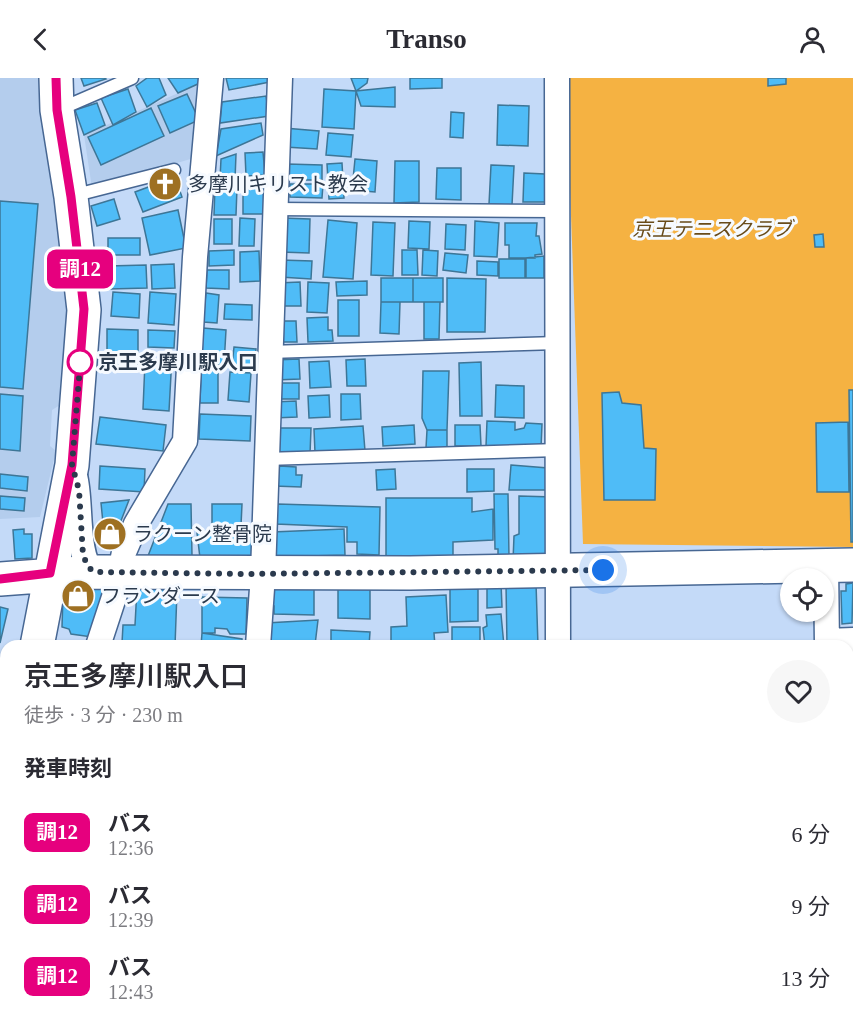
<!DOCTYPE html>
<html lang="ja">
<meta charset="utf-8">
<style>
body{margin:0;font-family:"Times New Roman","Noto Sans JP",serif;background:#f7f7f7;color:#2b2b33;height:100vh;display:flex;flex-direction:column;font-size:22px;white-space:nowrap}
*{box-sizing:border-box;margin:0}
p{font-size:20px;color:#7c7c81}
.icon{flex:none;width:33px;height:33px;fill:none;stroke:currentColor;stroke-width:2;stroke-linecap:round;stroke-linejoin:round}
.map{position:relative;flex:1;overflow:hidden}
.drawer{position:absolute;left:0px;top:562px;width:854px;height:386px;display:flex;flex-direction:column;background:#fff;border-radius:18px 18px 0 0;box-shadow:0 2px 4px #0004}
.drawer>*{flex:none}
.badge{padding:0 12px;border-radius:9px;font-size:21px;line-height:39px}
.controls{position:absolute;left:780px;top:490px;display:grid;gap:12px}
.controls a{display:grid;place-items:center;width:54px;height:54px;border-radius:50%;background:#fff;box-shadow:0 2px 4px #0004;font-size:30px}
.you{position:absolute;width:30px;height:30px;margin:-15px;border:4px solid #fff;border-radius:50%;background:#1a73e8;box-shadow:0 0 0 9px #1a73e833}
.map>.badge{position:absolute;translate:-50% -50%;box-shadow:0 0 0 3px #fff}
h2{padding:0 24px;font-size:22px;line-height:54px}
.round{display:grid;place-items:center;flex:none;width:63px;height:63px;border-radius:32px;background:#f7f7f7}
.summary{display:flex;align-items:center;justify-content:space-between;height:102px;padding:0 24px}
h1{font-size:28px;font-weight:600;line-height:45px}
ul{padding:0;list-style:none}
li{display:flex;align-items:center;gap:18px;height:72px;padding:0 24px}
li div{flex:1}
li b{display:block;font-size:22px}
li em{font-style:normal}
li .badge{min-width:66px;font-weight:700;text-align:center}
header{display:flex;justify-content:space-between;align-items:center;height:78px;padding:0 24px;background:#fff;font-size:27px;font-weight:600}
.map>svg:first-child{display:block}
.built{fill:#b4cded}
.green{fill:#f5b242}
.building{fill:#4fbcf7;stroke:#3d7697;stroke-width:1.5}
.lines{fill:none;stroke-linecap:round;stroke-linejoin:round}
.lane-casing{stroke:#476793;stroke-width:15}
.street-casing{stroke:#476793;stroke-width:27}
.secondary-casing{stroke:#476793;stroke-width:36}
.lane{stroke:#fff;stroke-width:12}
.street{stroke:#fff;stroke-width:24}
.secondary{stroke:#fff;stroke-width:33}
.line-casing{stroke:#fff;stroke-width:14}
.line{stroke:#e6007e;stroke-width:9}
.walk{stroke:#2b3a4d;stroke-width:6;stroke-dasharray:0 10.8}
.stop-dot{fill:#fff;stroke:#e6007e;stroke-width:3}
.labels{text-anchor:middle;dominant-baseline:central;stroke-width:6;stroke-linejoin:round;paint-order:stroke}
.poi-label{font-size:20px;fill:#2b3a4d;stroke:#f6faff;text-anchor:start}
.park-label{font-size:20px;font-style:italic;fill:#694b19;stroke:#f6faff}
.stop-label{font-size:20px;font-weight:bold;fill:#2b3a4d;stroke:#f6faff;text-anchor:start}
</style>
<header><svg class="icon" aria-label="back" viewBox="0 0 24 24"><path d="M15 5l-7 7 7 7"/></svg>Transo<svg class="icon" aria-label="person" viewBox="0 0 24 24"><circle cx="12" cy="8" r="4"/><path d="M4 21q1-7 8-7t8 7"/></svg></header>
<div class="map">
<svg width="853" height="947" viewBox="0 0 853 947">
<rect width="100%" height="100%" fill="#c4daf8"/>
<path class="built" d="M0,0H40L41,39L59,156L67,239L60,327L52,332L50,368L56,373L40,439L0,441Z
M205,3L194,80L92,110L84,57Z"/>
<path class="green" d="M566,0H853V469L583,466Z"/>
<path class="building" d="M81,0H105L106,1L84,8Z
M147,0H159L166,17L147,29L136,8Z
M168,0H198L200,5L178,15Z
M226,0H269L270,4L229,12Z
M351,0H368L367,5L356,13Z
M410,0H442V10L410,11Z
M768,0H786V6L768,8Z
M395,9V29L361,28L356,13Z
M128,11L136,34L113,47L101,20Z
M324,11L356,13L354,51L322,49Z
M187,16L199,42L170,55L158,28Z
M266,18L269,38L220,45L222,24Z
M97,25L105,47L84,57L75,32Z
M498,27L529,28L528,68L497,67Z
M151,30L164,58L101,87L88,59Z
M451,34L464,35L463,60L450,59Z
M261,45L263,57L216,78L221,51Z
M284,50L319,53L317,71L285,69Z
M328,55L353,57L351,79L326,77Z
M263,74L265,97L246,98L245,75Z
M236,76L235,102L220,101L221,81Z
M355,81L377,83L375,114L352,112Z
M395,83H419V124L394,125Z
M342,85L344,120L329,121L327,86Z
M287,86L322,87V102H287Z
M491,87L514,88L512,127L489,126Z
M437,90H461V122L436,121Z
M524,95L545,96V124H523Z
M175,99L182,119L143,134L135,114Z
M290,106H323L322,120L290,119Z
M215,109L237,110L236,137H214Z
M243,110H264V136H243Z
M114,121L120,141L97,148L91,128Z
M0,123L38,126L23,311L0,309Z
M178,132L186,170L150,177L142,140Z
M240,140L255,141L254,168H239Z
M281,140L310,141L309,175L280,174Z
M214,141H232V166H214Z
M328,142L357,145L353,201L323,199Z
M409,143L430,144L429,171L408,170Z
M475,143L499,145L497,179L474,178Z
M373,144L395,145L393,198L371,197Z
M505,145H537L536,158H539L542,176L535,177V180H509V167H505Z
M446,146L466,147L465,172L445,171Z
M823,156L824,169H815L814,157Z
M108,160H140V177H108Z
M234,172V187L209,188V173Z
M402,172H417L418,197H402Z
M423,172L438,173L437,198L422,197Z
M259,173L260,203L240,204V174Z
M445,175L468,177L466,195L443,192Z
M544,178V200H526V180Z
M499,181H525V200H499Z
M280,182L312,183L311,201L280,199Z
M477,183L498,184V198L477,197Z
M174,186L175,210L152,211L151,187Z
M146,187L147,210L109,211L108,188Z
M207,192H229V211L206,210Z
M381,200H413V224H381Z
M413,200H443V224H413Z
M447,200L486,201L485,254H447Z
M367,203V217L337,218L336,204Z
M300,204L301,228H278L277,205Z
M308,204L329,205L327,235L307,234Z
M113,214L140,216L139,240L111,238Z
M150,214L176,216L174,247L148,245Z
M206,215L219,217L217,245L203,244Z
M338,222H359V258H338Z
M381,224H400L399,256L380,255Z
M424,224H440L439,261H424Z
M225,226L252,227V242L224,241Z
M328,239V252H332L333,263L308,264L307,240Z
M276,243H296L297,264H276Z
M203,250L226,252L224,287L201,286Z
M107,251L138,252V287H107Z
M148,252L175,253L174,270L148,269Z
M234,269L256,271L254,290L232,287Z
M172,278L169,333L143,331L145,284Z
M299,281L300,301L275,302L274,282Z
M365,281L366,308H347L346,282Z
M329,283L331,309L310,310L309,284Z
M481,284L482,338H460L459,285Z
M201,291L218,292V325H200Z
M423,293H449L447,352H427L422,340Z
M230,294L251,295L249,324L228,322Z
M273,305H299V321H273Z
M496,307L524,308V340L495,339Z
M849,312H853V464H851Z
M619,314L622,325L641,327L644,370L656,371L655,422H604L602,315Z
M0,316L23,318L20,373L0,371Z
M341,316H360L361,341L341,342Z
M329,317L330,339L309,340L308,318Z
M296,323L297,339L274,340L273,324Z
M200,336L251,338L250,363L199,361Z
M100,339L166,347L163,373L96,366Z
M487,343L515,344V352L524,350L526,345L542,346L541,370L486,368Z
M848,344L849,414H817L816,345Z
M414,347L415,366L383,368L382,349Z
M455,347H480L481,368H455Z
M363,348L365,373L315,375L314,351Z
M274,350H311L310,376L273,375Z
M427,352H447V371L426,370Z
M511,387L548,390L547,412H509Z
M100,388L145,391L144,414L99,411Z
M280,388L296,389V397H302L301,409L274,408V391Z
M395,391L396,411L377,412L376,392Z
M467,391H494V413L467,414Z
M0,396L28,399L27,413L0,410Z
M494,416H508L509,479H498V471H495Z
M0,418L25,420L24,433L0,431Z
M519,418L554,419L552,484L513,483L514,458L519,456Z
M386,420H472V434L493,431V462L453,464V485H386Z
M129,422L112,466L105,465L101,425Z
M168,426H191L192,478H148Z
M212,426H242L241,448H212Z
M277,426L380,429L379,477L357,476V464H347V449L276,446Z
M24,451V456H32V480L15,481L13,452Z
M344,451L345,477L273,479L272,454Z
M255,454V480H200L197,455Z
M370,503V541L338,540V505Z
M501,505L502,529L487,530V506Z
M536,505L538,568H507L506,506Z
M853,505L852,545L842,546L841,513H846V506Z
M99,506L108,508L92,559L71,556L69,551L62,549L63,517L67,510L78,509L89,513Z
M266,507H314V537L274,536V528H266Z
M137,510L177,513L175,568H135V565H122L123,547H135Z
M450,511H478V543L450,544Z
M446,517L448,554L434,555L435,568H391V549L407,548L406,519Z
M202,519L247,520L246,556H230L227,551L215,550V555H202Z
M0,529L8,531L0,565Z
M501,536L504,568H485L483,550L487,548L486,537Z
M318,542L315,567L267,568L266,545Z
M452,549H480V568H452Z
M331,552L370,554L369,568H331Z
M202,555L242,561V568H201Z
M848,572H853V601H848Z
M848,607H853V637H848Z
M848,644H853V671H848Z
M848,693H853V719H848Z
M851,731L853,761L848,762V733Z
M853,761V788L848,787V762Z
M848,799H853V826H848Z
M5,824H6V862L0,860V841Z
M848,862L853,863V888H848Z
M0,866L6,867V896L0,894Z
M848,900H853V927H848Z
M6,928V942H27L26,947H0Z
M50,942H77L76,947H48Z
M84,942H112L110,947H82Z
M147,942H165V947H144Z
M191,942H235V947H190Z
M285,942H382L381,947H285Z
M394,942H428V947H394Z
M661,942H682V947H661Z
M723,942H800V947Z
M471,944L546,946V947H471Z"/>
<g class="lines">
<defs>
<path id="lane" d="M58,32L132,0
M72,118L174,92
M274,131L558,133
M269,274L557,265
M265,381L558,372"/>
<path id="street" d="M557,0L558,568
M75,398C82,422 75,481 94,494
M826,487L827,568
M827,563L853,562
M98,568L117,510L124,474L136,446L185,363L195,179L211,0
M258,568L263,496L280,0
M0,802L6,804
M848,855H853
M253,942V947
M34,947L36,942
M122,947L124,942
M179,947V942
M558,947V942
M811,947L812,942"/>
<path id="secondary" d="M0,501L94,494L410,495L853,487
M37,568L72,387L84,232L71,119L57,32L56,0
M0,764L6,740"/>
</defs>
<use href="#lane" class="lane-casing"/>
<use href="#street" class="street-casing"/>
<use href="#secondary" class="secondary-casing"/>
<use href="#lane" class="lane"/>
<use href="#street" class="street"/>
<use href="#secondary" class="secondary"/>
</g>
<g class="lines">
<defs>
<path id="line" d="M0,501L50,495L72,387L84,231L71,119L57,32L56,0"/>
</defs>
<use href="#line" class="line-casing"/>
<use href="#line" class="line"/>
<path class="walk" d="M80,284L81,276L72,387L79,412L83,477L88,489L94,494L249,496L603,492"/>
</g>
<defs>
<symbol id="church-disc" viewBox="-11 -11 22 22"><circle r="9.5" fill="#9e7022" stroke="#f6faff"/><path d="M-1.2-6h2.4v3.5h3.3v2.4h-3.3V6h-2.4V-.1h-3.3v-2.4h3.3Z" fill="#fff"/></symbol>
<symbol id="shop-disc" viewBox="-11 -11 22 22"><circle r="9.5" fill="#9e7022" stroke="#f6faff"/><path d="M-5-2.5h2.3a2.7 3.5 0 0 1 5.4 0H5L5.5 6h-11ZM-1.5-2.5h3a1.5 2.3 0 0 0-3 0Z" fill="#fff"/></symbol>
</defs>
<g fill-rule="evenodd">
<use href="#church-disc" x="146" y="87" width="38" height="38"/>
<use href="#shop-disc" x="91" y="437" width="38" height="38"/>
<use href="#shop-disc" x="59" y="499" width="38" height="38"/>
</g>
<circle class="stop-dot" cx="80" cy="284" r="12"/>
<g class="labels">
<g class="poi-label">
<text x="188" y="106">多摩川キリスト教会</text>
<text x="133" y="456">ラクーン整骨院</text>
<text x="101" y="518">フランダース</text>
</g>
<g class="park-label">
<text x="712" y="151">京王テニスクラブ</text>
</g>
<g class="stop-label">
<text x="98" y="284">京王多摩川駅入口</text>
</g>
</g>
</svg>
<div class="controls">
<a><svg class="icon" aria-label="locate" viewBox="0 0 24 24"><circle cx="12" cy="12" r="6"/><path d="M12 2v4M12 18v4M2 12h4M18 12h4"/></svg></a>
</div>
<div class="you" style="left:603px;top:492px"></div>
<b class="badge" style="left:80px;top:191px;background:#e6007e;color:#fff">調12</b>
<section class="drawer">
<div class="summary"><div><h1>京王多摩川駅入口</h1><p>徒歩 · 3 分 · 230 m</p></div><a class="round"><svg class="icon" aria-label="heart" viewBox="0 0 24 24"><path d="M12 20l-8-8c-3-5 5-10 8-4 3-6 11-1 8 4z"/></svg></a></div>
<h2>発車時刻</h2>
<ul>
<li><span class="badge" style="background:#e6007e;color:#fff">調12</span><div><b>バス</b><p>12:36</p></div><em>6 分</em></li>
<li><span class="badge" style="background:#e6007e;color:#fff">調12</span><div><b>バス</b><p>12:39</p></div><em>9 分</em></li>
<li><span class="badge" style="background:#e6007e;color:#fff">調12</span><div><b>バス</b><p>12:43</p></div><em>13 分</em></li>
</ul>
</section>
</div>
